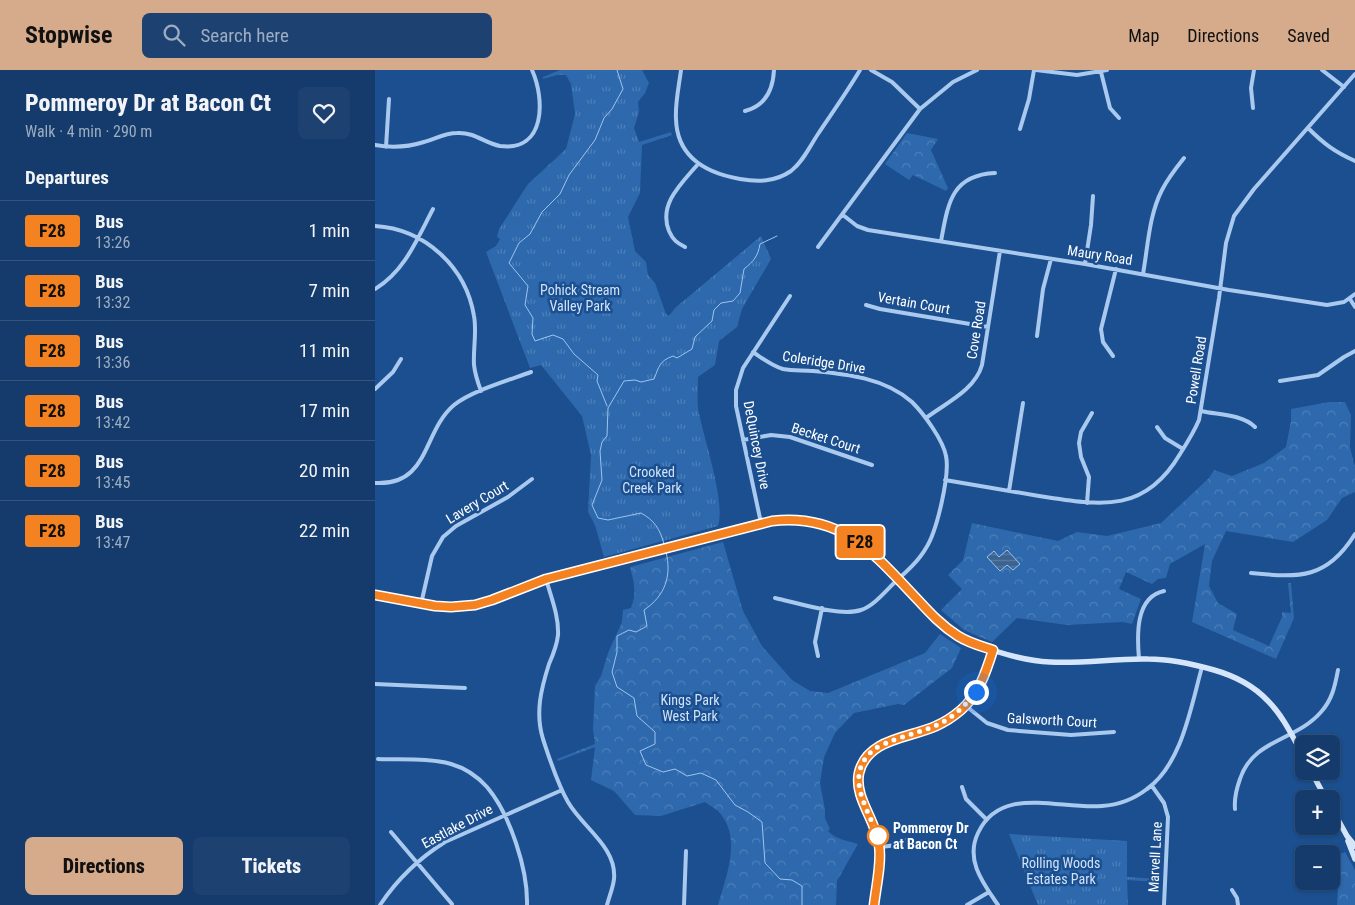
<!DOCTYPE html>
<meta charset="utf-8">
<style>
body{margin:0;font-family:"Roboto Condensed",sans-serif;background:#1d4271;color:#f1f3f6;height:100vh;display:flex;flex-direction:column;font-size:19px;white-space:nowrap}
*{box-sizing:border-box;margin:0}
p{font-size:16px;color:#9dadc1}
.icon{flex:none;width:28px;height:28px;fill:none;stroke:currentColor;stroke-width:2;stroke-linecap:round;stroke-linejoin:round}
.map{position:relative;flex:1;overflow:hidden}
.panel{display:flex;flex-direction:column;background:#143b6b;width:375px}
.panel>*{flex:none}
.badge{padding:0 10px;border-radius:4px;font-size:18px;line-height:32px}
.tools{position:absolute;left:920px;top:665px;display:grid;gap:10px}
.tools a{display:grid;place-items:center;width:45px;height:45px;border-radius:8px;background:#143b6b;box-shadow:0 1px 4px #0004,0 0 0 1px #33557e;font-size:25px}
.you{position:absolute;width:25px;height:25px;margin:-12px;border:4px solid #fff;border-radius:50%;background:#1a73e8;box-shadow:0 0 0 8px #1a73e833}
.map>.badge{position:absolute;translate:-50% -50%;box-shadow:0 0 0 2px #fff}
h2{padding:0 25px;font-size:19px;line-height:45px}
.round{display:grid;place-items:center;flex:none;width:52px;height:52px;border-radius:8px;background:#1d4271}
.overview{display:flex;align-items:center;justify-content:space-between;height:85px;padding:0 25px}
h1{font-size:24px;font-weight:800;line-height:38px}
.primary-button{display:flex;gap:10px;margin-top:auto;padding:10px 25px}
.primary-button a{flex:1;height:58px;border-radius:8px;background:#d6ab8b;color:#111;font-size:20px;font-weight:800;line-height:58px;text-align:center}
.primary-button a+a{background:#1d4271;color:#f1f3f6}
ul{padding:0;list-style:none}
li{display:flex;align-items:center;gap:15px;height:60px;padding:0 25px;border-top:1px solid #33557e}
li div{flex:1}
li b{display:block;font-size:19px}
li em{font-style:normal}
li .badge{min-width:55px;font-weight:700;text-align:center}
header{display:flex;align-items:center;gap:30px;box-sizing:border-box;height:70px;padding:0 25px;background:#d6ab8b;color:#111}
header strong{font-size:24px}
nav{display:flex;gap:28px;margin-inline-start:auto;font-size:18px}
.search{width:350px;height:45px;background:#1d4271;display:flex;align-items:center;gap:12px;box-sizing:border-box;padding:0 18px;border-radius:8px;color:#9dadc1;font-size:19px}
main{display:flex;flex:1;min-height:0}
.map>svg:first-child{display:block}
.forest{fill:url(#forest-crowns)}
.park{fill:url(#park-tufts)}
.water{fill:url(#water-rules);stroke:#9cc4f0}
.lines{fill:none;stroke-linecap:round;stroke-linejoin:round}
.stream{stroke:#9cc4f0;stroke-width:1}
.street{stroke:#a9c9ee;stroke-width:4}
.secondary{stroke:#d6e6fa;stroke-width:5.5}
.line-casing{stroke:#fff;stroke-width:11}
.line{stroke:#f58220;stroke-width:8}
.walk{stroke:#fff;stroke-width:5;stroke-dasharray:0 9}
.stop-dot{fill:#fff;stroke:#f58220;stroke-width:2.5}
.labels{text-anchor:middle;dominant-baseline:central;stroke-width:5;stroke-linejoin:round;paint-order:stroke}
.street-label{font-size:14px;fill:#fff;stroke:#1b4f8f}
.park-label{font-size:14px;fill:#cfe3fa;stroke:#1b4f8f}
.stop-label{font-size:14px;font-weight:bold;fill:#fff;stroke:#1b4f8f;text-anchor:start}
</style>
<header>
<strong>Stopwise</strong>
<div class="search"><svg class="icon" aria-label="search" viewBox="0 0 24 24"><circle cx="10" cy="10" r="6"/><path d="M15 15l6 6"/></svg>Search here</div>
<nav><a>Map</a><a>Directions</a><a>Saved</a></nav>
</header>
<main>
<section class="panel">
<div class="overview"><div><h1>Pommeroy Dr at Bacon Ct</h1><p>Walk · 4 min · 290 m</p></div><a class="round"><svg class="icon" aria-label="heart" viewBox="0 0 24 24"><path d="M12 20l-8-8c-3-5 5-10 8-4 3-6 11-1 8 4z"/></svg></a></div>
<h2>Departures</h2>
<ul>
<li><span class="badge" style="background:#f58220;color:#111">F28</span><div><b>Bus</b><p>13:26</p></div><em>1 min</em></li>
<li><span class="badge" style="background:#f58220;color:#111">F28</span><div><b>Bus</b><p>13:32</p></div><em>7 min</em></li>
<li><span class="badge" style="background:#f58220;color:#111">F28</span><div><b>Bus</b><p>13:36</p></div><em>11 min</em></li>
<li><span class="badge" style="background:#f58220;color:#111">F28</span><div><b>Bus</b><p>13:42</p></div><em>17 min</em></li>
<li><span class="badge" style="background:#f58220;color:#111">F28</span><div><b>Bus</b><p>13:45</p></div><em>20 min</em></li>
<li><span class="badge" style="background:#f58220;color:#111">F28</span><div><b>Bus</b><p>13:47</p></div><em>22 min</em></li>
</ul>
<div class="primary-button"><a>Directions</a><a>Tickets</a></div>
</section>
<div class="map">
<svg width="980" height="835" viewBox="0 0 980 835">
<defs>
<pattern id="forest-crowns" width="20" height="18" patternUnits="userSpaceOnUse" patternTransform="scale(1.25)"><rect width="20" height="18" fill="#2e69ad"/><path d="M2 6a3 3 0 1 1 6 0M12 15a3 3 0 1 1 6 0" fill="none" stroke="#4d80b9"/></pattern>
<pattern id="park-tufts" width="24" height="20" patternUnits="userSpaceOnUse" patternTransform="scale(1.25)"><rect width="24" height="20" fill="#2e69ad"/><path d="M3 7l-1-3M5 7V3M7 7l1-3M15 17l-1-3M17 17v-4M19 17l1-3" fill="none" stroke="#4d80b9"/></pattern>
<pattern id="water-rules" width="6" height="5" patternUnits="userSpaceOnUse" patternTransform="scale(1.25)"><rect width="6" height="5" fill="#3c6290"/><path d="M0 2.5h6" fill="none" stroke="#597aa1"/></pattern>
</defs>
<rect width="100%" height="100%" fill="#1b4f8f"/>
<path class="forest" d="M532,63L563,69L556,80L573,118L571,121L538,105L534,110L510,94Z
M954,332H970L976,345L975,377L979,394L980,395V422L967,428L952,450L918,472L851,461L837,491L834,516L843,533L862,544L858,560L894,576L907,547V542L916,543L913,513H916L919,548L901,589L817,552L830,474L795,494L791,508L783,509L777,514L751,502L744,519L766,529L757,554L748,552L692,555L642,548L617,572L589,560L566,540L587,519L573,505L588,490L597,453L683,471L702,462L732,466L786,453L834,408L839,400L857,406L889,393L911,377L916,351V339Z
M348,472L368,541L387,576L417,610L435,621L453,623L550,583L565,564L586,578L577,598L529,635L523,634L479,643L460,663L449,687L445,713L450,740V748L455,759L453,761C460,769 473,771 483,774L462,811L461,835H343C351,806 368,767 343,741C339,738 334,735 330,732L286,746L260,745L239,721L216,710L220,677L183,691L182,689L220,674L218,659L220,616L226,606L233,583L247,552L248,540L256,538C262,522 259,513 255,497Z
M970,782L980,800V835H962L965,784Z"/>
<path class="park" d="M185,0H267L274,13L270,23L263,32L264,42L259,58L264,72L296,62L297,65L267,75L265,123L253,147L260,181L271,192L273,205L280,213L291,244L294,246L300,238L386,166L396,189L367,239L362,257L344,271L340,295L323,307C323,317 322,328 323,338C328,367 351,431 343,456L229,487L220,455L213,442L216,385L207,346L166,295L155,298L111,182L121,176L125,169L122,167L124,159L153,114L191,79L200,44L196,14L191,5H182L168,9V7Z
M634,764L752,771V807L784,809V812L752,810L753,835H663Z"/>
<path class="water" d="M632,480L645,494L638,500L632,495L625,501L612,487L619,481L624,487Z"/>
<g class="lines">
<path class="stream" d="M232,336L222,311L223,305L199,284L188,269L178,265L160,271L157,264L158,248L150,235L153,216L134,193L144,173L155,164L167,142L185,124L194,105L220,70L229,48L237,39L248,19L242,0
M289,474C285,459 279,450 266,443L233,450L223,448L217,435L227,410L225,381L227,372L232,366L233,338L249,311L260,310L266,312L279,309C284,297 284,291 298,286L302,288L317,279L320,267L337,251L339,240L346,233L358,231L365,223L369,199C379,191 383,186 385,174L402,166
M291,482C297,506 290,526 269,540L272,556L261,562L254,560L242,566V582L237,602L242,617L259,628L262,646L280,662V674L265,681L271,695L288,702L300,699L312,706L326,703L341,710L360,735L373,742L387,752L390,793L405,809L417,810L427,816V835"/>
<path class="street" d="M306,0C304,16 300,33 301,49C302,87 331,103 365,109C383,112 400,112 416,101C428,92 435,76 443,64C457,43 472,22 485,0
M496,0L517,12L545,39
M661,0L702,5L732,0
M947,0L969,17
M726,2L735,38L744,48
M878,38L876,18L879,0
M370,41C390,36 398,20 399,0
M933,58C949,74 960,82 980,91
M645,59L654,29L659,0
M0,75C16,78 33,77 49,72C60,69 70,63 82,63C100,62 109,73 125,76C171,82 170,29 157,0
M11,77L14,29
M468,145L482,156L493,160L710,194L854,220L952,235L969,232L980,224
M0,156C50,159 91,197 99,246C102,262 98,279 99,295C100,304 103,313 106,321
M566,171C573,134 576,105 620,103
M310,177C302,173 298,170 294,161C283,134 307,113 323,94
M443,177L545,39L578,12L602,0
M710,194L716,155L718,126
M768,204C773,176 774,145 787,120C793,108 801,98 809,88
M0,219C30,201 42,169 58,139
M975,229L980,237
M491,235L505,239L613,257
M662,266L668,219L676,189
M378,282C387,288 397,296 408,299C418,301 428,300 438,301C472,304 510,308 537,332C549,344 568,370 571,386C575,405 562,461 551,478C543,492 530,503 518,514C509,523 498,536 486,540C465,547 423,533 400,528
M738,286L728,272L726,259L741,199
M905,311L943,305L969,287L980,281
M0,319L18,302L26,289
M826,341C843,345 867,344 880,357
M551,348C571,333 600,320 607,295L625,181
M782,357L790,368L808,379
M368,370L396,365L415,367L497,395
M570,410C601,415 633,421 664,426C724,435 769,445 805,384C812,373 819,362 824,350L844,228L851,173L859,146L879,119L980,4
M0,413C55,416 47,362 79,335C96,321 134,310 156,302
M634,421L648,333
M712,433L714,407L706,387L704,373L706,362L717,343
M386,453L361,336V320L368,298L415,226
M876,503C925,508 952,509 980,464
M171,509C176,527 184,546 183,565C182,575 178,585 174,594C166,619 160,643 168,669C175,690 182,713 193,732C208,758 242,777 239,809C238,818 234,827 232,835
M46,534L57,486L68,467L81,456L133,427L157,409
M443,586L440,572L447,538
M764,589C762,566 760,527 789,521
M0,614L90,618
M591,636L612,653L633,660L696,665L739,662
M3,689C27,690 54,688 76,694C90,698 102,706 112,717C135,744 153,800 152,835
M777,716L789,733L793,747L789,835
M587,717L591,729L611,749
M860,739C859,728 861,720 865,709C878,669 921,671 946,642C957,630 960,616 963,600
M16,762L77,834
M505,777C516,776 525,775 534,768
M857,820L862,828L863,835
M5,835C23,808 43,789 70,772L187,720
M309,835L311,781
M499,835C501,817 507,792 504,775C501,750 478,728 484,703C492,668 535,668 561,656C570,652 579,646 586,640C604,624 611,602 618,580
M592,835L614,822
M623,835C608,813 590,790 603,763C626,714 685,740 727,736C743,735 759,729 772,719C807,694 816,636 827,597"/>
<path class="secondary" d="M0,525C28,531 58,540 87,537C114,534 135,520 160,512C213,495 267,484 321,470C350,462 380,450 411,450C474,448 508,493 547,534C562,550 578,566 600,574C624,583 650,591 675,592C708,594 741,588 773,589C796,589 818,594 839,600C860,606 878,615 893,631C909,647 918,668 929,687
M936,701L951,729
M956,737L972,766L980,776
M973,771L980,789"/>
</g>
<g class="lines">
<defs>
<path id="line" d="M0,525L60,536L76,537L100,535L117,530L171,509L397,451C468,443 499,484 543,530C555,543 567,556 583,566C594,573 606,576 618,580C611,602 604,624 586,640C579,646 570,652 561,656C535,668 492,668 484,703C479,728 501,750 504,775C507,792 501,817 499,835"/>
</defs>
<use href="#line" class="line-casing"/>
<use href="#line" class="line"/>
<path class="walk" d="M503,766C491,735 466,701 504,676C547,657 569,663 601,622"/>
</g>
<circle class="stop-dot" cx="503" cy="766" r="10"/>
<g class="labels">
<g class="street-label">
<text transform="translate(725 185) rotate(9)">Maury Road</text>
<text transform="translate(539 233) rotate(10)">Vertain Court</text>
<text transform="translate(601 260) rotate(-81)">Cove Road</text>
<text transform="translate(449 292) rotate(9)">Coleridge Drive</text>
<text transform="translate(821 300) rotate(-81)">Powell Road</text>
<text transform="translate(451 368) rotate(18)">Becket Court</text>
<text transform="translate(382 375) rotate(79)">DeQuincey Drive</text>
<text transform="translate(102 432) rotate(-31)">Lavery Court</text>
<text transform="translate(677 650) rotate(3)">Galsworth Court</text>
<text transform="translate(82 756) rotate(-28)">Eastlake Drive</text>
<text transform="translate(780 787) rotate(-87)">Marvell Lane</text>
</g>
<g class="park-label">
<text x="205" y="220">Pohick Stream<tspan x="205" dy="16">Valley Park</tspan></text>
<text x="277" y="402">Crooked<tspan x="277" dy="16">Creek Park</tspan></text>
<text x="315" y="630">Kings Park<tspan x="315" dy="16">West Park</tspan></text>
<text x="686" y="793">Rolling Woods<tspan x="686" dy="16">Estates Park</tspan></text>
</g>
<g class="stop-label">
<text x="518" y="758">Pommeroy Dr<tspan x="518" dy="16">at Bacon Ct</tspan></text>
</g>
</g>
</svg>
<div class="tools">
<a><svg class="icon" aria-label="layers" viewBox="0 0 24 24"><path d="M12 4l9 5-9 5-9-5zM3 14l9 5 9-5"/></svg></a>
<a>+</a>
<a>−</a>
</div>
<div class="you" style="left:601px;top:622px"></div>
<b class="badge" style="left:485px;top:472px;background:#f58220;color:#111">F28</b>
</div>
</main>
